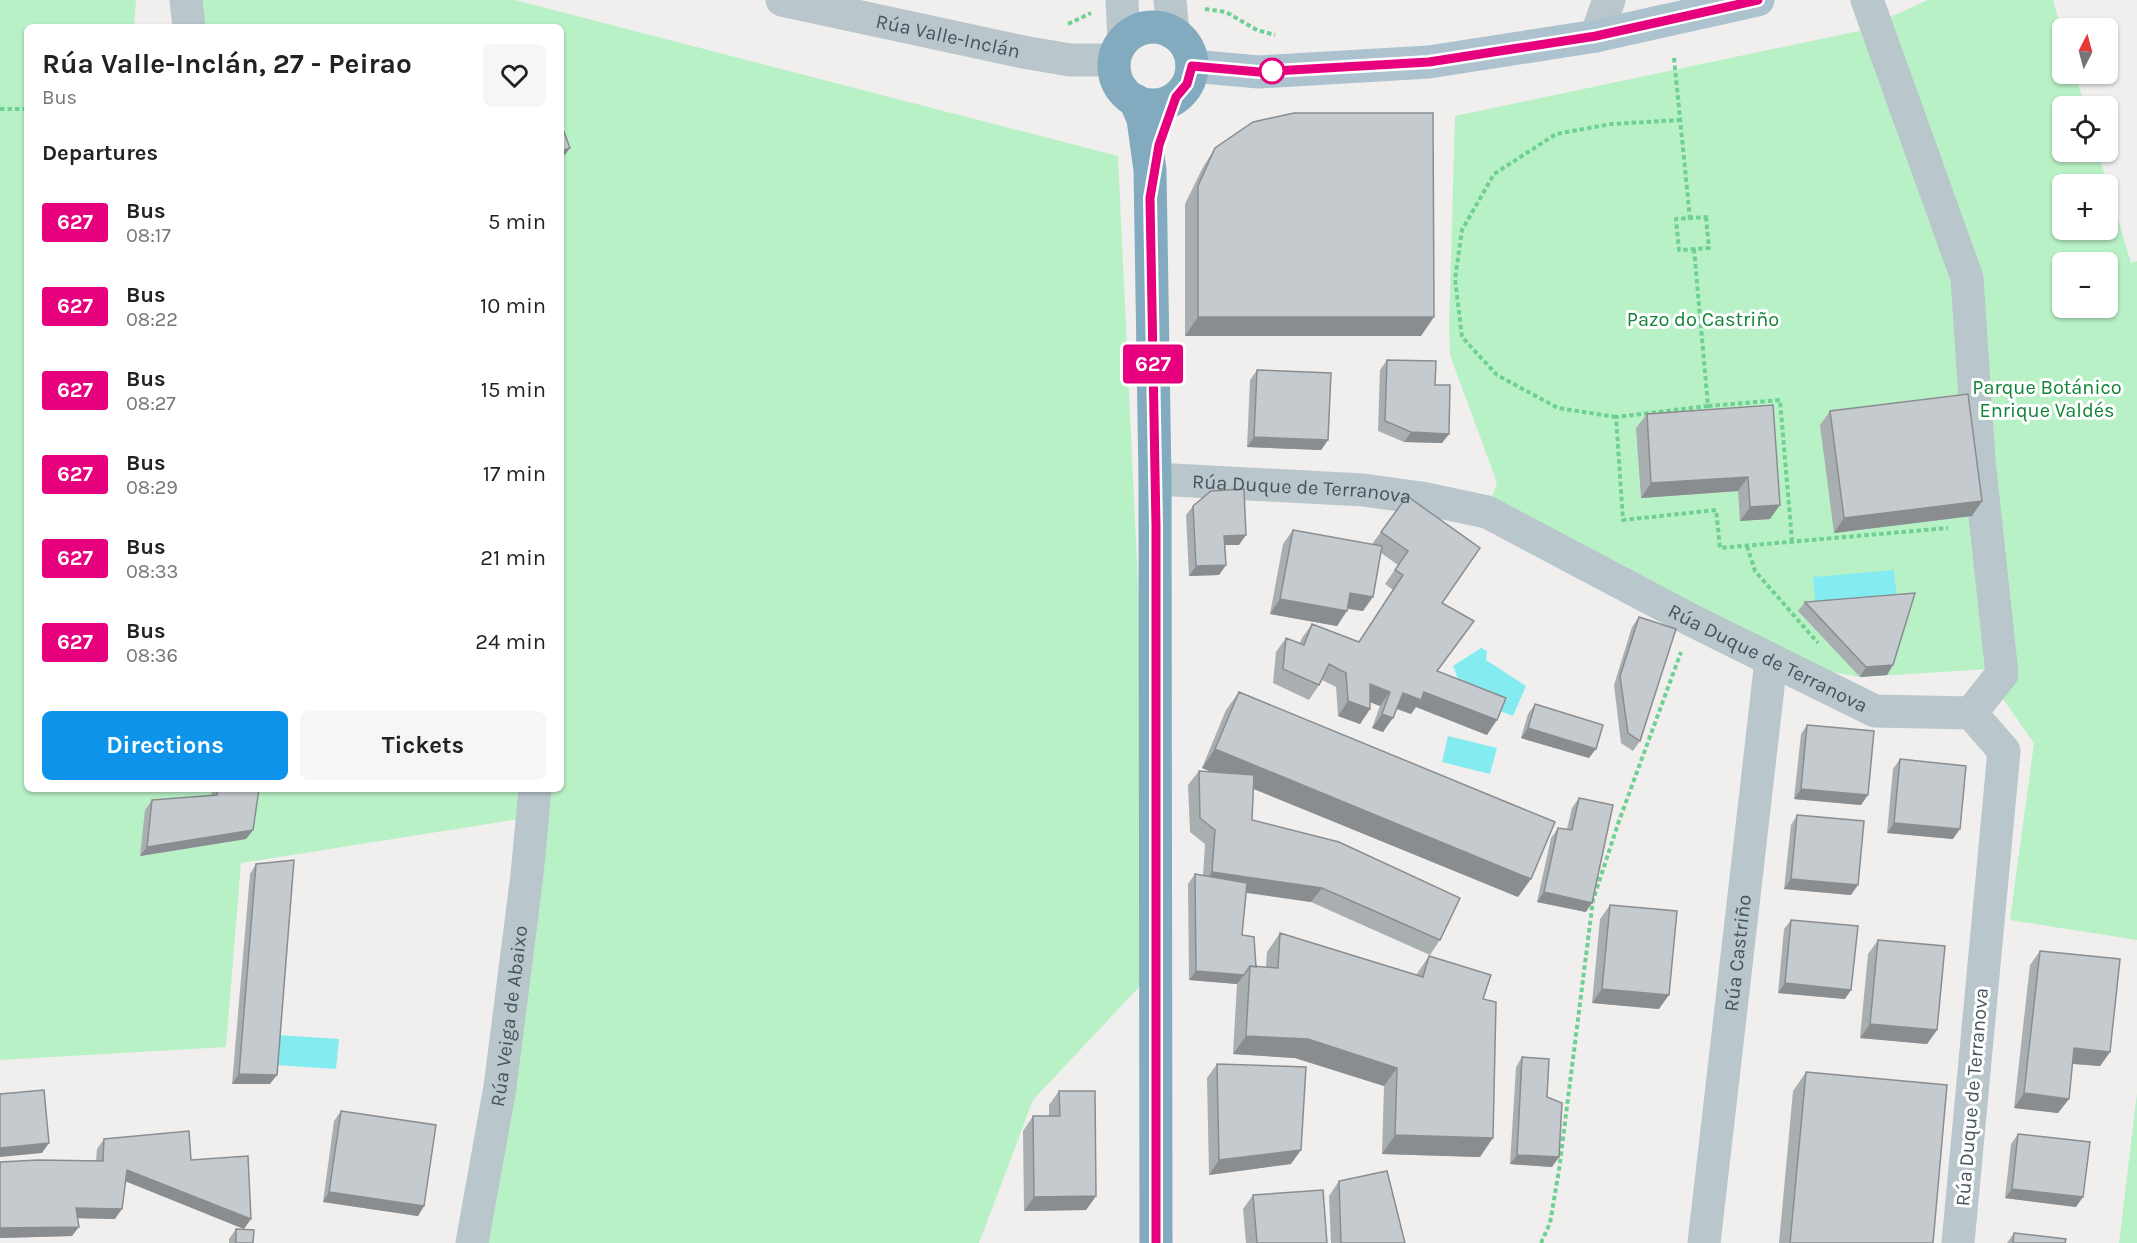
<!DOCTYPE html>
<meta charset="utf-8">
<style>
body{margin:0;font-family:Karla,sans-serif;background:#f6f6f6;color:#222;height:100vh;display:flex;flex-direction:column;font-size:22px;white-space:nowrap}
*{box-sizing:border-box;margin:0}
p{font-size:20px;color:#767676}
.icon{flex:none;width:33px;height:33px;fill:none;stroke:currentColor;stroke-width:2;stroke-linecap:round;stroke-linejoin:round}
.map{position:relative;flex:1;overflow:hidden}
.panel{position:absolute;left:24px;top:24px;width:540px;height:768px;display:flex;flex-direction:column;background:#fff;border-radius:9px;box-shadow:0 2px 4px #0004}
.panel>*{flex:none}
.badge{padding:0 12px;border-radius:4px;font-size:21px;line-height:39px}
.needle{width:39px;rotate:6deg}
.buttons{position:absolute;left:2052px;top:18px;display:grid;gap:12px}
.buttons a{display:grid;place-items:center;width:66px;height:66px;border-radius:9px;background:#fff;box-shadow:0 2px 4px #0004;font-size:30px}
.map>.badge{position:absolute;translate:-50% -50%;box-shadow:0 0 0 3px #fff}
h2{padding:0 18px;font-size:22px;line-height:54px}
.round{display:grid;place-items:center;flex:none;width:63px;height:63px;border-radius:9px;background:#f6f6f6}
.headline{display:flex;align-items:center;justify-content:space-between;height:102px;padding:0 18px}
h1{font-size:28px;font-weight:700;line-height:45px}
.cta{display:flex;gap:12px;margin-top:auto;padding:12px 18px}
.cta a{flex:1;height:69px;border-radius:9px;background:#0e93eb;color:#fff;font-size:24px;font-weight:700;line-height:69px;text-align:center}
.cta a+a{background:#f6f6f6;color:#222}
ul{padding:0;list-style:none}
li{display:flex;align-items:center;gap:18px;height:84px;padding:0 18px}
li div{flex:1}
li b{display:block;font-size:22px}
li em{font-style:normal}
li .badge{min-width:66px;font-weight:700;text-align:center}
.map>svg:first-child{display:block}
.green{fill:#b9f1c6;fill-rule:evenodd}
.water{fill:#84ecf1}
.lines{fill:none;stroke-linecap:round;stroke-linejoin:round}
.path{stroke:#6fd191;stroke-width:4;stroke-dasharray:4.5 3;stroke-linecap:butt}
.minor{stroke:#b9c6cc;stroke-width:33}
.major{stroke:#acc3cf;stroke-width:33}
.highway{stroke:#83abc0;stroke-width:33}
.wall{fill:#a9aeb1}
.shaded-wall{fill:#8a8d90}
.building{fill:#c5cace;stroke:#8a8d90;stroke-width:1.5}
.line-casing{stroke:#fff;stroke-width:14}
.line{stroke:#e6007e;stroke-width:9}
.stop-dot{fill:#fff;stroke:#e6007e;stroke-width:3}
.labels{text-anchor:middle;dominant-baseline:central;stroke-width:6;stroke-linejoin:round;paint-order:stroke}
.street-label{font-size:20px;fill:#45555d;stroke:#fff}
.park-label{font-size:20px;fill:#118337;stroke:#fff}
</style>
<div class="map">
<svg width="2137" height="1243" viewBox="0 0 2137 1243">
<rect width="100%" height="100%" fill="#f1eeee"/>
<path class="green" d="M0,0H136L134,27H27V789H561V27H189L186,0H515L1118,156L1156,969L1033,1100L979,1243H468L532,817L241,863L226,1047L0,1060Z
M1928,0H2053L2062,31V74H2075L2085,106H2062V152H2098L2131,263L2137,261V940L2010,920L2034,743L1993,685L1991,669L1860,677L1771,661L1487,512L1497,483L1450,355L1449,328L1455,116L1859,31ZM2062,184H2108V230H2062ZM2062,262H2108V308H2062Z
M2137,1093V1243H2119Z"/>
<path class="water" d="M1894,570L1897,600L1816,608L1813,577Z
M1481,648L1487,651L1486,660L1526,686L1513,716L1465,697L1453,666Z
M1448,736L1497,748L1490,774L1442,762Z
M277,1035L339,1039L336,1069L275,1065Z"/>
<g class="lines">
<path class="path" d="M1205,9L1226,12L1257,30L1275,35
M1068,24L1091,13
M1674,58L1690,219
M0,109H27
M1706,217L1709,248L1679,250L1676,219Z
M1694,249L1708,406L1616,417L1623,520L1716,510L1720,548L1948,528
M1708,406L1780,400L1792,541
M1616,417L1558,408L1497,375L1462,337L1455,279L1462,230L1494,174L1556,134L1611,124L1681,120
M1747,546L1755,571L1818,643
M1541,1243L1550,1223L1559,1170L1593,900L1619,821L1681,652"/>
<g class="minor">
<path d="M186,0L189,27"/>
<path id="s1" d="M782,0L1023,52L1070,60H1114"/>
<path d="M1122,0L1124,39"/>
<path d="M1170,0L1173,33"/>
<path d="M1867,0L1967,278L1979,460L2002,674L1971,713"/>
<path d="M1596,36L1609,0"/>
<path id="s2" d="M1155,479L1363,490L1421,498L1487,512L1693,621L1875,711L1971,713L2004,751L1958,1243"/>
<path id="s3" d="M472,1243L500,1087L527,875L535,789"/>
<path id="s4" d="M1704,1243L1771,661"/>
</g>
<path class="major" d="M1192,66L1259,72L1429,62L1596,36L1758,0"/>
<path class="highway" d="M1114 66a39 39 0 1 1 78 0a39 39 0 1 1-78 0Z
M1135,100L1143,119L1150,170L1155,479L1156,1243"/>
</g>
<path class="wall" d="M1215,148L1421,336H1185V204L1203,167Z
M1387,360L1435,385L1449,434L1442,443L1404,442L1378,431L1380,370Z
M1257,370L1328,440L1321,450L1247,447L1250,380Z
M1773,405L1770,519L1740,521L1738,491L1641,498L1636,428L1647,414Z
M1830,411L1982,501L1972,516L1834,533L1820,425Z
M1407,496L1442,603L1474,621L1437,671L1487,735L1416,707L1411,714L1396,709L1383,732L1372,728L1380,706L1370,702V709L1360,724L1338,716L1336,687L1322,680L1319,685L1309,700L1273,683L1276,652L1286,638L1300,643L1302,638L1312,624L1359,642L1393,590L1385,584L1398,565L1381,553L1363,611L1347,609L1337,626L1270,614L1283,544L1293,530L1372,544Z
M1193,506L1239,545H1225L1226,565L1219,575L1189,576L1186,515Z
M1805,602L1893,665L1887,675L1860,677L1798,611Z
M1639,617L1640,741L1633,751L1621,743L1614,685L1632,627Z
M1239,692L1518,897L1253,788L1252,820L1440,940L1430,955L1311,902L1246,893L1242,935L1256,967H1266L1267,952L1280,933L1416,975L1429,956L1483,999L1480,1157L1382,1154L1384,1086L1295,1058L1233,1054L1237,984L1189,980L1188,884L1195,874L1203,875L1205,844L1190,832L1188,785L1199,771L1213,772L1202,768L1226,710Z
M1535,704L1589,758L1521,738L1528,714Z
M1807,725L1861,805L1794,799L1801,734Z
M1900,759L1953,839L1887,833L1893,769Z
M212,789H259L253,830L246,839L140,856L145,810L152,800L211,796Z
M1579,798L1586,912L1537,902L1551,838L1558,828L1567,829L1572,808Z
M1797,815L1851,895L1784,889L1791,825Z
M256,864L270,1084H232L250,874Z
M1610,905L1659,1009L1592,1003L1600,919Z
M1791,920L1845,999L1778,993L1784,929Z
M1878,940L1937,1030L1927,1044L1860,1038L1868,954Z
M2040,951L2110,1052L2100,1066L2072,1064L2069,1099L2058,1113L2014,1108L2030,965Z
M1522,1057L1559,1157L1552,1167L1510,1164L1516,1067Z
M1217,1064L1291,1164L1209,1175L1207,1078Z
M1806,1072L1933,1243H1779L1793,1091Z
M1059,1091L1096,1196L1086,1210L1024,1211L1023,1131L1033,1116H1049V1105Z
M341,1111L424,1206L418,1216L323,1202L334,1121Z
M2018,1134L2076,1207L2005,1198L2011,1144Z
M104,1139L191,1160L244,1229L125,1181L115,1219L78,1218L72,1236L0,1238V1162L96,1161L97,1149Z
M1339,1181L1405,1243H1331L1329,1196Z
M1253,1195L1327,1243H1246L1243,1209Z
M236,1229L253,1243H229V1239Z
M2014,1233L2065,1243H2007Z"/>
<path class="shaded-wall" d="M570,148L561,160V151Z
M1198,317H1434L1421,336H1185Z
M1411,432L1449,434L1442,443L1404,442Z
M1254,437L1328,440L1321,450L1247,447Z
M1748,477L1738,491L1641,498L1651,483Z
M1982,501L1972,516L1834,533L1844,518Z
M1780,505L1770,519L1740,521L1750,507Z
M1246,535L1239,545H1217L1224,536Z
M1226,565L1219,575L1189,576L1196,566Z
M1350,593L1373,597L1363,611L1340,607Z
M1280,599L1347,611L1337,626L1270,614Z
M1893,665L1887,675L1860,677L1866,667Z
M1370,684L1390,692L1380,706L1360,698Z
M1424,692L1497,720L1487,735L1416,707L1411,714L1393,707L1403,693Z
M1348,701L1370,709L1360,724L1338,716Z
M1382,714L1393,718L1383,732L1372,728Z
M1528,728L1596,749L1589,758L1521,738Z
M1215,749L1531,879L1518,897L1202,768Z
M1801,789L1868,795L1861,805L1794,799Z
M1894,823L1960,829L1953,839L1887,833Z
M253,830L246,839L140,856L147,847Z
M1212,872L1322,888L1311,902L1202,886Z
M1791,879L1858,885L1851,895L1784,889Z
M1544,892L1592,903L1586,912L1537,902Z
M1196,971L1244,975L1237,984L1189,980Z
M1785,983L1851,990L1845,999L1778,993Z
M1602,989L1669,995L1659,1009L1592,1003Z
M1870,1024L1937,1030L1927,1044L1860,1038Z
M1246,1036L1308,1039L1397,1068L1384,1086L1295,1058L1233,1054Z
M2074,1048L2110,1052L2100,1066L2064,1063Z
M239,1074L277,1075L270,1084H232Z
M2024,1093L2069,1099L2058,1113L2014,1108Z
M1395,1135L1493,1138L1480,1157L1382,1154Z
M49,1143L42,1153L0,1157V1148Z
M1301,1150L1291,1164L1209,1175L1219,1160Z
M1517,1155L1559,1157L1552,1167L1510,1164Z
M127,1170L251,1219L244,1229L120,1179Z
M2012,1189L2083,1197L2076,1207L2005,1198Z
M329,1192L424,1206L418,1216L323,1202Z
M1096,1196L1086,1210L1024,1211L1034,1197Z
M76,1208L122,1209L115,1219L69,1218Z
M79,1227L72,1236L0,1238V1228Z"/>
<path class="building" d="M1294,113H1433L1434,317H1198V186L1215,148L1253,122Z
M561,124L570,148L561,151Z
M1387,360L1436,361L1435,385H1450L1449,434L1411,432L1385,421Z
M1257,370L1331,373L1328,440L1254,437Z
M1968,394L1982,501L1844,518L1830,411Z
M1773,405L1780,505L1750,507L1748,477L1651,483L1647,414Z
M1244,489L1246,535L1224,536L1226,565L1196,566L1193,506L1211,491Z
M1407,496L1480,548L1442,603L1474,621L1437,671L1506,698L1497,720L1424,692L1421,700L1403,693L1393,718L1382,714L1390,692L1370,684V709L1348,701L1346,673L1329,664L1319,685L1283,669L1286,638L1304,645L1312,624L1359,642L1403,575L1395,570L1408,551L1381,532Z
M1293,530L1382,546L1373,597L1350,593L1347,611L1280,599Z
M1915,593L1893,665L1866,667L1805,602Z
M1639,617L1676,629L1640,741L1628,733L1620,676Z
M1239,692L1555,822L1531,879L1215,749Z
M1535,704L1603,725L1596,749L1528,728Z
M1807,725L1874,731L1868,795L1801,789Z
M1900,759L1966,766L1960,829L1894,823Z
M1199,771L1254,775L1252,820L1339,842L1460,898L1440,940L1322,888L1212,872L1215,830L1200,818Z
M218,789H259L253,830L147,847L152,800L217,795Z
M1579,798L1613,805L1592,903L1544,892L1558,828L1572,830Z
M1797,815L1864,821L1858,885L1791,879Z
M294,860L277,1075L239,1074L256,864Z
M1195,874L1247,883L1242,935L1254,937L1256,967L1250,966L1244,975L1196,971Z
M1610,905L1677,911L1669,995L1602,989Z
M1791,920L1858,926L1851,990L1785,983Z
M1280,933L1423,977L1429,956L1491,975L1483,999L1496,1002L1493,1138L1395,1135L1397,1068L1308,1039L1246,1036L1250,966L1278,968Z
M1878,940L1945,946L1937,1030L1870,1024Z
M2040,951L2120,959L2110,1052L2074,1048L2069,1099L2024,1093Z
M1522,1057L1549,1059L1547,1097L1562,1103L1559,1157L1517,1155Z
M1217,1064L1306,1067L1301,1150L1219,1160Z
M1806,1072L1947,1085L1933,1243H1790Z
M44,1090L49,1143L0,1148V1094Z
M1059,1091H1095L1096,1196L1034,1197L1033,1116H1060Z
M341,1111L436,1125L424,1206L329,1192Z
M189,1131L191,1160L248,1156L251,1219L127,1170L122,1209L76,1208L79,1227L0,1228V1162L38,1160L103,1161L104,1139Z
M2018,1134L2090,1142L2083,1197L2012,1189Z
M1387,1171L1405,1243H1341L1339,1181Z
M1323,1190L1327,1243H1257L1253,1195Z
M236,1229L254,1230L253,1243H236Z
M2014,1233L2066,1239L2065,1243H2013Z"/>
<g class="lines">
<defs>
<path id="line" d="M1156,1243V526L1150,198L1159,145L1176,97L1187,84L1192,66L1259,72L1429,62L1596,36L1758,0"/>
</defs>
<use href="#line" class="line-casing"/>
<use href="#line" class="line"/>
</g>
<circle class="stop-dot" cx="1272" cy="71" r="12"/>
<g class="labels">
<g class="street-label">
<text stroke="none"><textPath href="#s1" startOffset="170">Rúa Valle-Inclán</textPath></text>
<text stroke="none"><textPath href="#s2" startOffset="147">Rúa Duque de Terranova</textPath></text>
<text stroke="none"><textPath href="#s2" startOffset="651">Rúa Duque de Terranova</textPath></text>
<text stroke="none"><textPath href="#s4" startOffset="292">Rúa Castriño</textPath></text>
<text stroke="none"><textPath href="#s3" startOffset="230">Rúa Veiga de Abaixo</textPath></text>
<text transform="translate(1972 1097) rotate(-85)">Rúa Duque de Terranova</text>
</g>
<g class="park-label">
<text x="1703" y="319">Pazo do Castriño</text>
<text x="2047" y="387">Parque Botánico<tspan x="2047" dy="23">Enrique Valdés</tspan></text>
</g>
</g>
</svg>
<div class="buttons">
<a><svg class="needle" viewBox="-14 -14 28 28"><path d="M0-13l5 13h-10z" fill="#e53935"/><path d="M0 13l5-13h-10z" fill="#767676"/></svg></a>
<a><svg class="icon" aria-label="locate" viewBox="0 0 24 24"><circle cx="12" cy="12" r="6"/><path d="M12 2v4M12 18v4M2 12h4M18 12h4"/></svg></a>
<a>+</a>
<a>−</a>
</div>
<b class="badge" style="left:1153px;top:364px;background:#e6007e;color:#fff">627</b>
<section class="panel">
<div class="headline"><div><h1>Rúa Valle-Inclán, 27 - Peirao</h1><p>Bus</p></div><a class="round"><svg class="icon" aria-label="heart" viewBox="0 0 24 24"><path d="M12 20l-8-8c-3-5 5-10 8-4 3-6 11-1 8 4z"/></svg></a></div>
<h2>Departures</h2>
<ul>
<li><span class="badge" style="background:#e6007e;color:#fff">627</span><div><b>Bus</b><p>08:17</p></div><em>5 min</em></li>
<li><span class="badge" style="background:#e6007e;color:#fff">627</span><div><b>Bus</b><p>08:22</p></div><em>10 min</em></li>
<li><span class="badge" style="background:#e6007e;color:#fff">627</span><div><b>Bus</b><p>08:27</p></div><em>15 min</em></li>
<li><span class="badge" style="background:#e6007e;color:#fff">627</span><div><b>Bus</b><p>08:29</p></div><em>17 min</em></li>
<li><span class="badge" style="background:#e6007e;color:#fff">627</span><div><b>Bus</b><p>08:33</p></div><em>21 min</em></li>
<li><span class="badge" style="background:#e6007e;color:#fff">627</span><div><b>Bus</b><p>08:36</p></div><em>24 min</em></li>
</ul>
<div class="cta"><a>Directions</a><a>Tickets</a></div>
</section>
</div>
